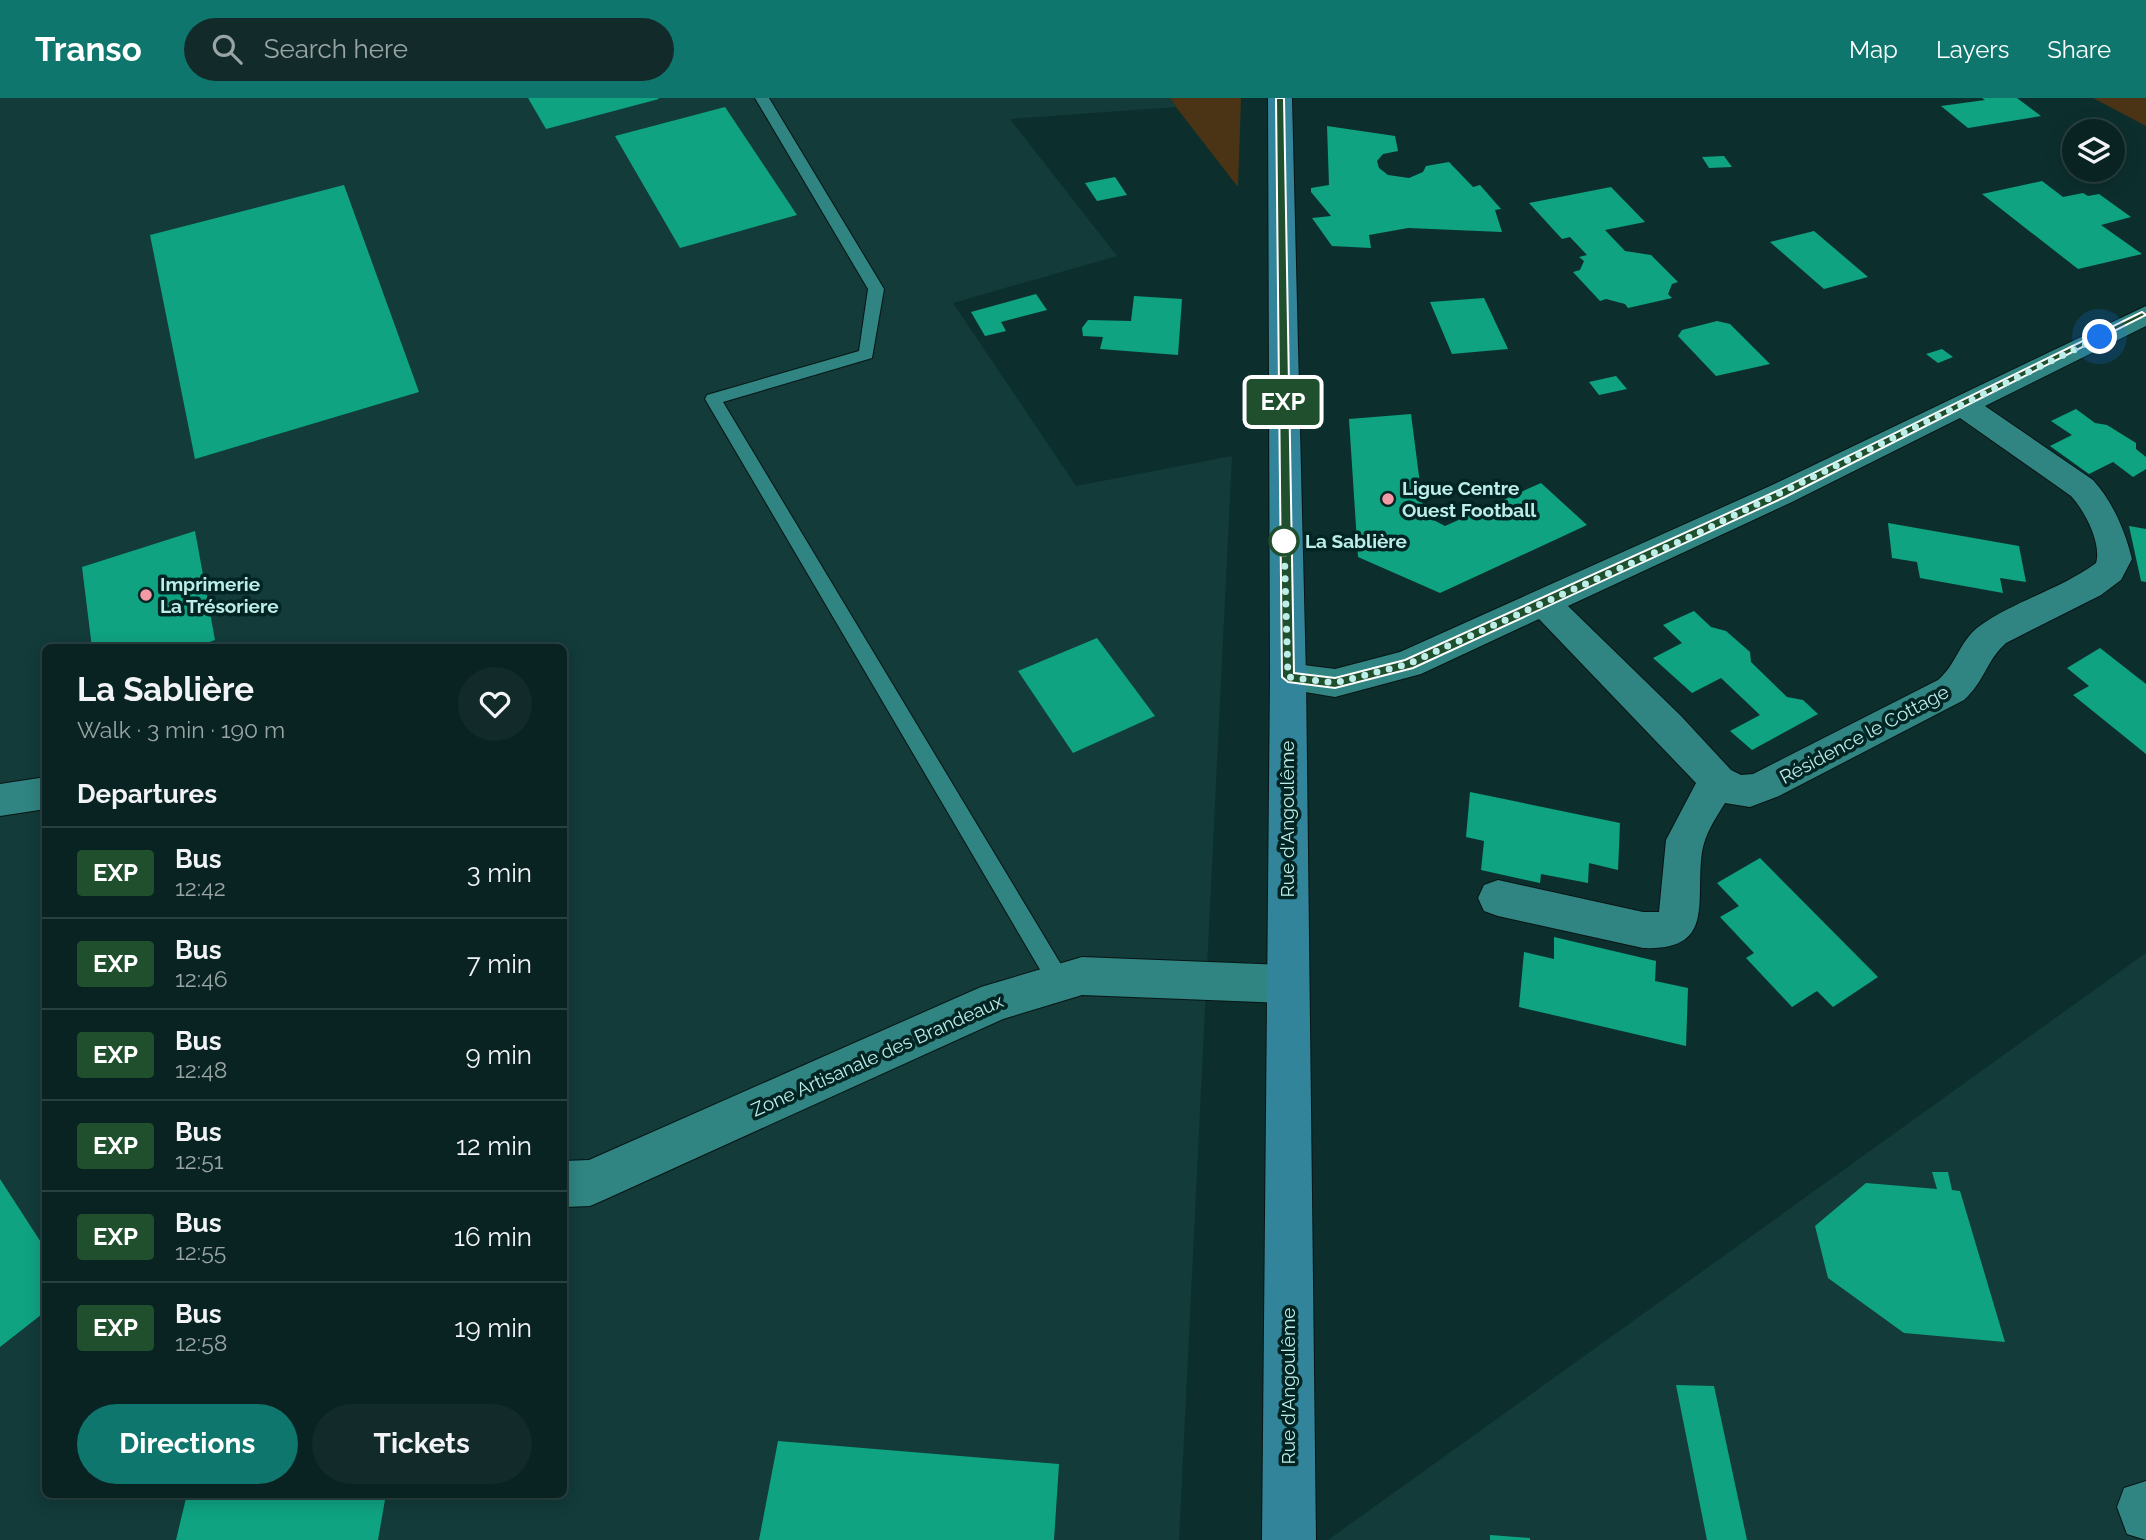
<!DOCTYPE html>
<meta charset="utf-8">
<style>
body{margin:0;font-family:Raleway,sans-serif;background:#122b2a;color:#f1f3f6;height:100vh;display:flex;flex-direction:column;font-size:26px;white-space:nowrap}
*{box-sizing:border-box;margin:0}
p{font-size:23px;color:#99a4a5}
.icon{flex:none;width:38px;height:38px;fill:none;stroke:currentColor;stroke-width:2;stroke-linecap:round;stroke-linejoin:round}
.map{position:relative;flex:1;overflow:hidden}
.sheet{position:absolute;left:42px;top:546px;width:525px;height:854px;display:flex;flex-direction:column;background:#092322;border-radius:10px;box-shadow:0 4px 18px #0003,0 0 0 2px #294040}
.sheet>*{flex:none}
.badge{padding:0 14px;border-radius:5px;font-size:24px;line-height:46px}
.controls{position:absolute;left:2062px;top:21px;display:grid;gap:14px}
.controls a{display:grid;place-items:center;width:63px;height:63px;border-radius:50%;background:#092322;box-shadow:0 4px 18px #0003,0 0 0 2px #294040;font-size:35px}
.you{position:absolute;width:35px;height:35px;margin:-18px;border:5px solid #fff;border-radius:50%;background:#1a73e8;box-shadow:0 0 0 10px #1a73e833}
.map>.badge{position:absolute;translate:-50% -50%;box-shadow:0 0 0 4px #fff}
h2{padding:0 35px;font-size:26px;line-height:63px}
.round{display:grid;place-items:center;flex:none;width:74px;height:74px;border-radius:37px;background:#122b2a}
.overview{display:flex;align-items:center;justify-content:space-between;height:119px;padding:0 35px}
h1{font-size:33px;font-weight:700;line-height:52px}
.button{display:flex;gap:14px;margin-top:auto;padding:14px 35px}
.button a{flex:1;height:80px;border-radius:42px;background:#0f766e;color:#fff;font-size:28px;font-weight:700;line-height:80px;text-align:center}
.button a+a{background:#122b2a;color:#f1f3f6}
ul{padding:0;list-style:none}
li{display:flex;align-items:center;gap:21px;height:91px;padding:0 35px;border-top:2px solid #294040}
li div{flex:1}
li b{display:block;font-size:26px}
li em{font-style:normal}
li .badge{min-width:77px;font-weight:700;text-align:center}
header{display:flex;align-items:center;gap:42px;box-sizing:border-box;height:98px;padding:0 35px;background:#0f766e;color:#fff}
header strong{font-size:33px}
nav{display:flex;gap:38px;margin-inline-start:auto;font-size:24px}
.search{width:490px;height:63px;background:#122b2a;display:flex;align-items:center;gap:18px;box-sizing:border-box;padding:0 24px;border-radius:38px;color:#99a4a5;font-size:26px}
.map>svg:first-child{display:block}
.built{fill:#123b39;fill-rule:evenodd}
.green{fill:#4b3415}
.building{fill:#0fa382}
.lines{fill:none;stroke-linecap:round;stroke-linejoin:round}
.lane-casing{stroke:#071514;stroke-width:2}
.street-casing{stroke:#071514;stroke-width:2}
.secondary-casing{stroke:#071514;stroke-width:2}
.lane{fill:#308481;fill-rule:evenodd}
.street{fill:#308481;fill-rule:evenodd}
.secondary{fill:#31849a;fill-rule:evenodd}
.line{fill:#204f2d;stroke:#fff;stroke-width:2}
.walk{stroke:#bcede9;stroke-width:7;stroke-dasharray:0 12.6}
.poi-dot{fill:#f49aa6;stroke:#022524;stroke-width:2.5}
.stop-dot{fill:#fff;stroke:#204f2d;stroke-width:3.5}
.labels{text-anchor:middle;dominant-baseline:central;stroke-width:7;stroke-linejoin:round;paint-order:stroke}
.poi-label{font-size:19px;font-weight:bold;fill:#bcede9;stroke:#022524;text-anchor:start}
.stop-label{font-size:19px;font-weight:bold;fill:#bcede9;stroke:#022524;text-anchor:start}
.street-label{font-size:19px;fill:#bcede9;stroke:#022524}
</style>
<header>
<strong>Transo</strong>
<div class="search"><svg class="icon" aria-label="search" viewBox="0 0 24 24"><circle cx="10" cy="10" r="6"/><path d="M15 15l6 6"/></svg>Search here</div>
<nav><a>Map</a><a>Layers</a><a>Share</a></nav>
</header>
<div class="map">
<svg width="2146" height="1442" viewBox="0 0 2146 1442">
<rect width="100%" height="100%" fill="#0c2f2e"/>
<path class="built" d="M0,0H1170L1176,9L1010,21L1117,158L953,205L1076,388L1232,358L1179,1442H0ZM46,550H564V1396H46Z
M2146,855V1442H1328Z"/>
<path class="green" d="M1170,0H1241L1238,89L1176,9Z
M2093,0H2146V28Z"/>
<path class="building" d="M528,0H658L659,1L546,31Z
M1982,0H2017L2041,18L1968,30L1941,8L1985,2Z
M725,9L797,117L680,150L615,38Z
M1327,28L1395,38L1398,53L1383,56L1377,63L1379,70L1388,77L1409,80L1423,74L1426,68L1449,64L1473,89L1480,87L1501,111L1495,112L1502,134L1408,130L1369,137L1371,150L1332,148L1312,120L1331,118L1311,94V90L1329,87Z
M1724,58L1732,69L1709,70L1702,59Z
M1115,79L1127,97L1097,103L1085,85Z
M2042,83L2063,99L2083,95L2088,98L2099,96L2131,119L2101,127L2142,156L2078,171L1982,96Z
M344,87L419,294L195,361L150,137Z
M1611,89L1645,124L1605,132L1625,153L1651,157L1678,184L1672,186L1668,196L1672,200L1628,210L1625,206L1606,201L1600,203L1573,174L1580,172L1584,163L1579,159L1587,157L1570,139L1562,141L1529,105Z
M1814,133L1868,179L1824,191L1770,144Z
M1036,196L1047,212L1001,224L1006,233L985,238L971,214Z
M1134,198L1182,201L1178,257L1100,251L1103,239L1083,238L1082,230L1088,222L1131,223Z
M1484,200L1508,251L1452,256L1430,204Z
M1717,223L1730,226L1770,266L1716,278L1678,238L1682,232Z
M1942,251L1953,259L1938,265L1926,256Z
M1616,278L1627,291L1599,297L1589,284Z
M2076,311L2095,325L2107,327L2136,345V351L2146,359V371L2133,379L2113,364L2089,376L2050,348L2072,337L2051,323Z
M1411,316L1424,417L1445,428L1541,385L1587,427L1440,495L1358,459L1349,321Z
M1888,425L2019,448L2026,484L2000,480L2003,495L1920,480L1917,464L1892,460Z
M2129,428L2146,431V484L2141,483Z
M195,433L215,542L193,550H92L82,469Z
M1694,513L1711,529L1726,533L1750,554L1751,564L1787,599L1803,602L1818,616L1752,652L1730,633L1760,617L1721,580L1692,595L1653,560L1682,545L1663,527Z
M1097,540L1155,618L1073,655L1018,573Z
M2100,550L2146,586V656L2073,597L2089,588L2067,570Z
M1470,694L1620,725L1618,772L1589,765L1588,785L1541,776L1540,785L1481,772L1484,743L1466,739Z
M1760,760L1878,879L1833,909L1817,893L1792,909L1746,860L1754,855L1720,819L1739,808L1717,785Z
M1554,839L1656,863L1655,883L1688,890L1686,948L1519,909L1524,854L1554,861Z
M1932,1074H1948L1952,1092L1960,1093L2005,1244L1904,1235L1828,1180L1815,1128L1866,1085L1937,1091Z
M0,1081L46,1152V1213L0,1249Z
M1676,1287L1714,1288L1747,1442H1707Z
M778,1343L1059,1366L1054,1442H759Z
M187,1396H386L378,1442H176Z
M1490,1437L1530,1440V1442H1490Z"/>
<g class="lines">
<defs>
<path id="lane" d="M755,0H769L884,191L872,260L723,304L1068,878L1071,885L1068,892L1060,895L1052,892L705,301L707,297L859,253L868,191Z"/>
<path id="street" d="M2146,208V228L1985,308L2093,382C2113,404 2125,433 2132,461L2121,482L2101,497L2006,545C1986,563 1985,583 1964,602L1779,698L1750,709L1725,705C1715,721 1705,736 1702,754C1695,804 1716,853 1643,850L1498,818L1484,813L1478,800L1484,787L1498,782L1643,814H1659L1666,742L1696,685L1539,521L1421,576L1335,599L1275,589L1270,579L1275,569L1288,565L1335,571L1400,554L1770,388ZM1960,320L2071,398C2084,412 2102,445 2096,465C2061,491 2017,502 1981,527C1960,541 1957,566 1938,582L1753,676L1741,677L1731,672L1681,618L1568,508L1792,404Z
M46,679V711L0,718V686Z
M1082,859L1286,867L1301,872L1307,886L1301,900L1286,905L1082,897L1003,921L606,1101L590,1108L564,1109V1063L589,1062L981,889Z
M2146,1383V1442L2127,1436L2117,1409L2124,1390Z"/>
<path id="secondary" d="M1268,0H1292L1306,579L1316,1442H1262L1270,579Z"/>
</defs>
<use href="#lane" class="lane-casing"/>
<use href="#street" class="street-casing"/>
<use href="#secondary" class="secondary-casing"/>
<use href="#lane" class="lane"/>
<use href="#street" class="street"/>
<use href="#secondary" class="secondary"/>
</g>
<path class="line" d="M1276,0H1284L1294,575L1335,580L1405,562L1777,393L2142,214L2146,217L1785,399L1413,570L1335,590L1288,584L1282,579Z"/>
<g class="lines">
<path class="walk" d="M1284,443L1288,579L1335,585L1408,566L1696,436L2100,239"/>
</g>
<g class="poi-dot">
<circle cx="1388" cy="401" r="7"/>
<circle cx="146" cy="497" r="7"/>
</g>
<circle class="stop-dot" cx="1284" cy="443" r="14"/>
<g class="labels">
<g class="poi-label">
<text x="1402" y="390">Ligue Centre<tspan x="1402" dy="22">Ouest Football</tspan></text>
<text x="160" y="486">Imprimerie<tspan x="160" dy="22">La Trésoriere</tspan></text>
</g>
<g class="stop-label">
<text x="1305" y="443">La Sablière</text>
</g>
<g class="street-label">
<text transform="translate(1864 636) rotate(-28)">Résidence le Cottage</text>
<text transform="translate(1287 721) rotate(-90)">Rue d'Angoulême</text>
<text transform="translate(877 957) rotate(-24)">Zone Artisanale des Brandeaux</text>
<text transform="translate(1288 1288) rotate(-90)">Rue d'Angoulême</text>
</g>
</g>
</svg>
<div class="controls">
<a><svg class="icon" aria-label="layers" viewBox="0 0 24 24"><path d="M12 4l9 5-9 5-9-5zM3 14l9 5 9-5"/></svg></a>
</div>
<div class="you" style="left:2100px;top:239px"></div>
<b class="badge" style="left:1283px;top:304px;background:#204f2d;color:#fff">EXP</b>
<section class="sheet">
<div class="overview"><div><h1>La Sablière</h1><p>Walk · 3 min · 190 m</p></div><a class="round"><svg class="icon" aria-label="heart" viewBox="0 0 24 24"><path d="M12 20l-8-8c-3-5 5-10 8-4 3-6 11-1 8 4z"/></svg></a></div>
<h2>Departures</h2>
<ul>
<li><span class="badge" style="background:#204f2d;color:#fff">EXP</span><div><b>Bus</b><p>12:42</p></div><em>3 min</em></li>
<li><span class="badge" style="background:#204f2d;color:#fff">EXP</span><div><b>Bus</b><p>12:46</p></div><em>7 min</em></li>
<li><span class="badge" style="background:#204f2d;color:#fff">EXP</span><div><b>Bus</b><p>12:48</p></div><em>9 min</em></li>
<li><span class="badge" style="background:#204f2d;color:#fff">EXP</span><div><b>Bus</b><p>12:51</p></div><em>12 min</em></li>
<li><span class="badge" style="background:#204f2d;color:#fff">EXP</span><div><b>Bus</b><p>12:55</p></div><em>16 min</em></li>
<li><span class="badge" style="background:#204f2d;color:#fff">EXP</span><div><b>Bus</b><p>12:58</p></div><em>19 min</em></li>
</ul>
<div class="button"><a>Directions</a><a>Tickets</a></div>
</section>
</div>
